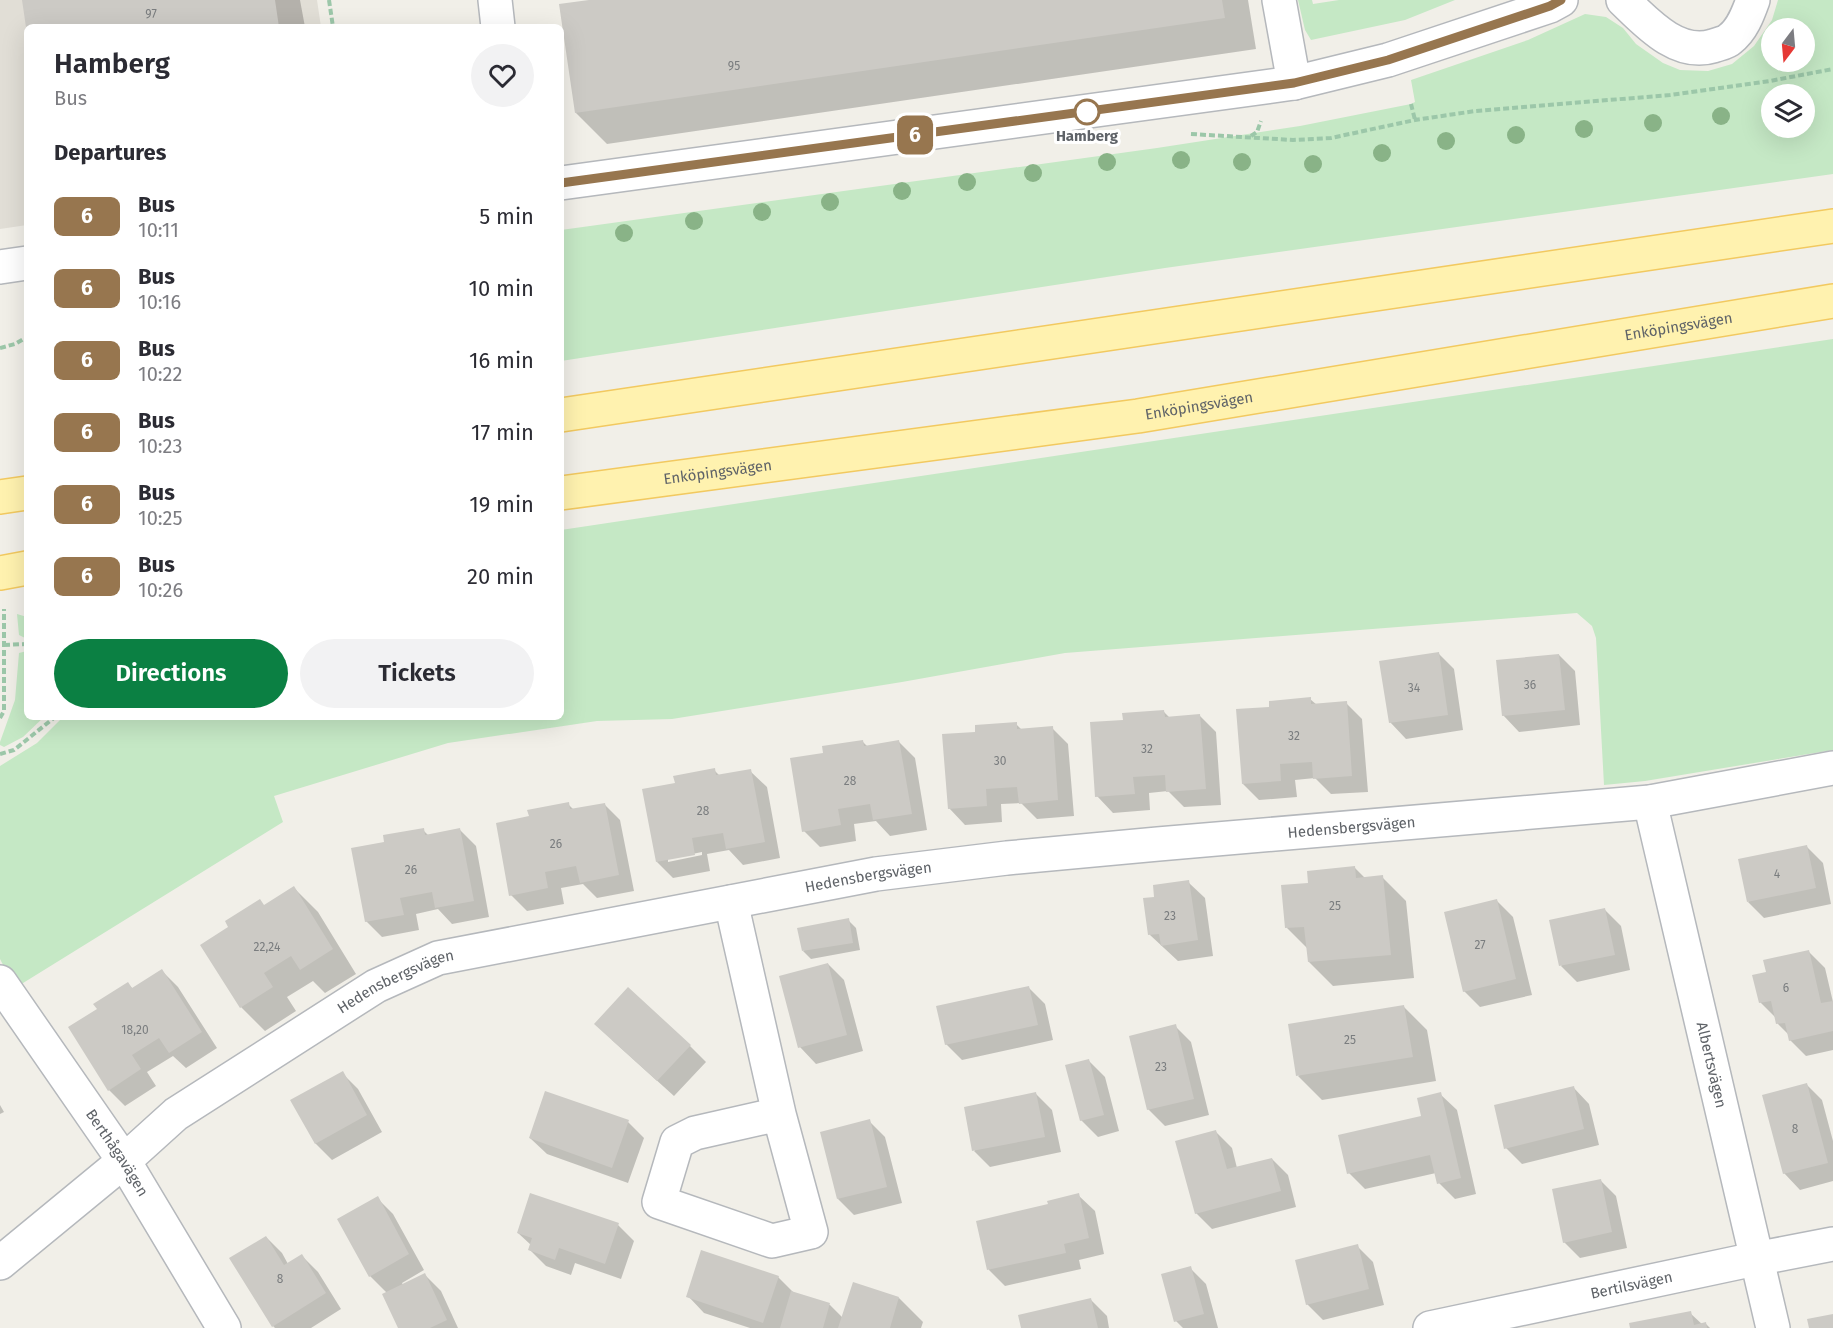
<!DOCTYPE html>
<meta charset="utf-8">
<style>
body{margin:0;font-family:"Fira Sans",sans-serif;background:#f2f2f3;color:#2b2b33;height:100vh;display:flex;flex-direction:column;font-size:22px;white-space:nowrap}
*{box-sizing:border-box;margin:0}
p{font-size:20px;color:#7c7c81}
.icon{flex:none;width:33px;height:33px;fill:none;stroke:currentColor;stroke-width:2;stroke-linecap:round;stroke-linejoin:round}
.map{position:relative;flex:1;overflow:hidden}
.details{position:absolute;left:24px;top:24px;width:540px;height:696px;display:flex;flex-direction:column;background:#fff;border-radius:9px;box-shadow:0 6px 24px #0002}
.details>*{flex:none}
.badge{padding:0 12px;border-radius:9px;font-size:21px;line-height:39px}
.needle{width:39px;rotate:196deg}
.controls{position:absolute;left:1761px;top:18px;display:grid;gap:12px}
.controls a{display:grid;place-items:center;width:54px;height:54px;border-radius:50%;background:#fff;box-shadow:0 6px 24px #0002;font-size:30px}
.map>.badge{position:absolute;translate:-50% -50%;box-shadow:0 0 0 3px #fff}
h2{padding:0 30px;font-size:22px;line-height:54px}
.round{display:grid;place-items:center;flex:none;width:63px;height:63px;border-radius:32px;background:#f2f2f3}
.overview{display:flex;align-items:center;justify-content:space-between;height:102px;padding:0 30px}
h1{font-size:28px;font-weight:600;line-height:45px}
.cta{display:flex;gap:12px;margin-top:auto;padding:12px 30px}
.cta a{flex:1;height:69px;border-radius:36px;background:#0b8043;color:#fff;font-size:24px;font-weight:600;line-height:69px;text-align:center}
.cta a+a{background:#f2f2f3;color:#2b2b33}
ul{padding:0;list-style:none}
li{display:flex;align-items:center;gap:18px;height:72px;padding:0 30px}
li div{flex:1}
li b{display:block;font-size:22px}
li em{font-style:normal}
li .badge{min-width:66px;font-weight:700;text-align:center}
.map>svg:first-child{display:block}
.education{fill:#e1ded6}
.green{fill:#c5e8c5;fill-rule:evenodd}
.shadow{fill:#0003;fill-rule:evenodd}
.building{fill:#cccac5}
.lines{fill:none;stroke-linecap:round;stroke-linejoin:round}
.minor-casing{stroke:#b5b8bc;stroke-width:36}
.major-casing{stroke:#f2c960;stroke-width:36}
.path{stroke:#9cc7a9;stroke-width:4;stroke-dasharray:6 3;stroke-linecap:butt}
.minor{stroke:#fff;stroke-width:33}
.major{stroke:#fff2af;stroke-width:33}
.tree{fill:#89b387}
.line-casing{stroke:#fff;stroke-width:14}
.line{stroke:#97764f;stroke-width:9}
.stop-dot{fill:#fff;stroke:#97764f;stroke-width:3}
.labels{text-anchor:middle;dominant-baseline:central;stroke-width:6;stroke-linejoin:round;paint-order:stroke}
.number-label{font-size:12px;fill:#7a7d7f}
.stop-label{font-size:15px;font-weight:bold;fill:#5f6368;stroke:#fff}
.street-label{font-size:15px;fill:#5f6368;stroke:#fff}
</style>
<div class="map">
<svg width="1833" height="1328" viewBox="0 0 1833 1328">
<rect width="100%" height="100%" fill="#f1efe8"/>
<path class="education" d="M0,0H317L321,27H27V225L0,229Z"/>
<path class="green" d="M1298,0H1312L1313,4L1339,0H1455L1405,20L1311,40L1305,30Z
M1778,0H1833V174L1165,268L561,361V230L1157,148L1300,126L1411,104L1415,102L1411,80L1528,40L1585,14L1606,17L1623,28L1636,44L1663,63L1680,70L1708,71L1732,64L1754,46L1772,20ZM1772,28H1804V62H1772ZM1772,94H1804V128H1772Z
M1833,339V750L1645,781L1604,785L1596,638L1592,626L1577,613L1065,653L902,682L672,719L597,721L448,743L274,796L283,822L15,988L0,959V766L37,743L63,717H561V530Z
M17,614L27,617V639L19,635Z
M27,651V717H44L23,737L4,747L0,745V742L15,700L19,653Z"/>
<path class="shadow" d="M24,0H300L305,27H28Z
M599,0H1248L1256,49L607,144L576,113Z
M1438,653L1454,669L1463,730L1406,739L1390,722Z
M1559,655L1575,671L1580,725L1519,732L1503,715Z
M1310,699L1317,705L1346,703L1362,719L1368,792L1331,794L1315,778L1295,780L1297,797L1259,800L1243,784L1271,708Z
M1164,712L1170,718L1200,716L1216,732L1221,805L1184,807L1168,791L1149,793L1150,810L1113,813L1097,796L1124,721Z
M1016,724L1022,730L1052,728L1068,744L1074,816L1037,819L1021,803L1001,804L1002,822L965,825L949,808L977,733Z
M862,741L868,747L899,742L915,758L927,830L890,836L876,821L854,824L856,841L820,847L804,831L824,754Z
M714,770L720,776L750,771L767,787L780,858L743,865L729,850L707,854L710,871L673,878L657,862L677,784ZM702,852V855L668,862V859Z
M568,804L574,810L604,804L620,820L634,891L597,898L583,884L561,888L564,904L527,911L511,895L530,818Z
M423,830L429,836L460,830L476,846L489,917L452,924L438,909L416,914L419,930L382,937L366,921Z
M1807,847L1823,863L1831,904L1764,918L1748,902Z
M1355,868L1366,879L1382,877L1406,901L1414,978L1333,986L1309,962L1308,949L1287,928L1310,884Z
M1188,882L1205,898L1213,956L1178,961L1150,935L1156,898Z
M294,888L318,912L356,974L325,993L313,981L287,997L296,1011L265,1031L241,1007L265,906Z
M1497,901L1513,917L1532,995L1480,1007L1464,991Z
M1605,910L1621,926L1630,970L1577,982L1561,966Z
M848,920L856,928L860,950L811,959L803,951Z
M1809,952L1825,968L1833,1002V1050L1806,1056L1790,1040L1789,1035L1778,1024L1777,1019L1760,1002L1767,974Z
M828,964L844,980L863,1051L816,1064L800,1047Z
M162,971L178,987L217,1048L186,1068L173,1056L147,1072L156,1086L125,1106L109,1090L99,1010L128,984L133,989Z
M1029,988L1045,1004L1053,1040L962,1060L946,1044Z
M1403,1006L1427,1030L1436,1081L1322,1100L1298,1076Z
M1175,1026L1191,1042L1209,1115L1165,1126L1148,1109Z
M612,1040L690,1046L706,1062L674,1096Z
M1089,1061L1105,1077L1119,1131L1098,1137L1081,1120Z
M342,1073L358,1089L382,1132L332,1160L316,1144L292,1101Z
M1806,1084L1822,1100L1833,1141V1181L1800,1190L1784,1173Z
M1573,1087L1589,1104L1599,1145L1522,1164L1506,1148Z
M1036,1094L1052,1110L1061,1152L990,1167L974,1151Z
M1440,1094L1457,1110L1476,1194L1455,1199L1439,1183L1436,1173L1365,1189L1349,1173L1423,1117Z
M0,1105L4,1112L0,1114Z
M869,1121L885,1137L902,1203L854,1215L838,1199Z
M628,1122L644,1138L628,1183L547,1154L530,1138Z
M1216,1132L1232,1148L1237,1168L1272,1159L1288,1175L1296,1207L1212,1229L1196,1213Z
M1600,1180L1616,1196L1627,1248L1580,1258L1564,1242Z
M1078,1195L1095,1211L1104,1254L1079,1260L1081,1269L1005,1286L989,1270L978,1222L1049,1205Z
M377,1198L393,1214L424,1270L402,1283L403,1285L425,1275L441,1291L458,1328H400L387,1293L370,1276Z
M618,1225L634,1241L621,1279L575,1263L571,1275L546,1266L530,1250L531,1245L518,1233Z
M266,1237L282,1253L288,1264L302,1256L318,1272L341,1309L311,1328H275L273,1326Z
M1357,1246L1373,1262L1384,1305L1323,1320L1307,1304Z
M1190,1268L1206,1284L1218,1328H1183L1176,1321Z
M778,1277L794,1293L830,1305L843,1318L899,1298L923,1322L921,1328H750L704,1313L688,1296Z
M1091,1300L1107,1316L1109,1328H1022Z
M1690,1313L1703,1325L1706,1324L1710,1328H1632Z"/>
<path class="building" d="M22,0H275L279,27H26Z
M589,0H1222L1225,18L575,113L559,4Z
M1439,652L1448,715L1389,723L1379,661Z
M1559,654L1565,710L1502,716L1496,660Z
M1311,697V704L1347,701L1352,776L1313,779L1312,762L1280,764L1281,781L1242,784L1236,709L1269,707V701Z
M1164,710L1165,717L1200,714L1206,789L1166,792L1165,775L1133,777L1135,794L1095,797L1090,722L1123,720L1122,713Z
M1017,722V729L1053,726L1058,800L1019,804L1017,787L986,789L987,806L948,809L942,734L975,732V725Z
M863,740L864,746L899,740L912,814L873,820L870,804L838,809L841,825L802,832L790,758L823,753L822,746Z
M715,768L716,775L751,769L765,842L726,849L723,833L692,838L695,855L656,862L642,789L675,783L673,776Z
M569,802L570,809L605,803L619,875L580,883L576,866L545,872L548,888L509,896L496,823L529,816L527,810Z
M424,828L425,835L460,828L474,901L435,908L432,892L400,898L404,915L365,922L351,848L384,842L383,835Z
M1807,845L1816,888L1747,902L1738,859Z
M1355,866L1356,878L1383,875L1391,955L1308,962L1304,927L1285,928L1281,885L1308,883L1307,871Z
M1189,880L1198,940L1161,946L1159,934L1148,935L1143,898L1154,897L1153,885Z
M294,886L333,949L300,970L291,956L264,973L273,987L240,1008L200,945L228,927L225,921L260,899L264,905Z
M1497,899L1516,979L1463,992L1444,912Z
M1605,908L1615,955L1559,966L1549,920Z
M849,918L853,943L802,951L797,928Z
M1809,950L1821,1003L1833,1001V1031L1789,1041L1785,1023L1776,1024L1771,1001L1759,1003L1752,975L1766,972L1763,960Z
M828,963L847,1035L798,1048L779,976Z
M162,969L202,1032L169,1053L159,1038L132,1055L141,1069L108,1091L68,1027L97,1009L93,1004L128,982L132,988Z
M1029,986L1038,1025L945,1045L936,1006Z
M628,987L691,1045L657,1081L594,1024Z
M1404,1005L1413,1057L1296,1076L1288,1024Z
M1176,1024L1194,1099L1147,1110L1129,1036Z
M1089,1059L1104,1115L1080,1121L1065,1065Z
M343,1071L367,1115L315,1144L290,1100Z
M1807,1083L1828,1163L1783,1174L1762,1095Z
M1574,1086L1584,1129L1504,1149L1494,1105Z
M545,1091L629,1120L612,1168L529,1138Z
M1036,1092L1045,1137L972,1151L964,1107Z
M1441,1092L1461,1178L1437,1184L1430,1155L1347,1174L1338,1135L1421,1116L1417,1098Z
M870,1119L887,1187L837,1199L820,1132Z
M1216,1130L1227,1169L1272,1158L1281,1191L1195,1214L1175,1141Z
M1601,1179L1612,1232L1563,1243L1552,1189Z
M530,1193L619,1223L605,1264L559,1248L555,1260L528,1250L532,1238L517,1233Z
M1079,1193L1089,1238L1064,1244L1066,1253L987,1270L976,1221L1048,1204L1047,1201Z
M378,1196L409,1254L369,1277L337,1219Z
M266,1236L284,1265L302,1254L326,1293L272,1327L229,1258Z
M1358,1244L1369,1289L1306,1305L1295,1260Z
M701,1250L779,1276L763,1323L686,1297Z
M1191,1266L1204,1314L1174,1322L1161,1274Z
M425,1273L447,1320L430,1328H398L382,1294Z
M853,1282L899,1297L890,1328H838Z
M791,1291L830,1303L823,1328H780Z
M1091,1298L1098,1328H1021L1018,1315Z
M1691,1311L1694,1325L1706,1322L1707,1328H1630L1629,1323Z
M1833,1314V1328H1809L1807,1319Z"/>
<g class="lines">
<defs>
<g id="minor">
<path d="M495,0L498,27"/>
<path d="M1279,0L1294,83"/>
<path d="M1623,0C1646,22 1677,57 1713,46C1718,44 1726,43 1730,39C1742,30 1748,14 1753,0"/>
<path d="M561,183L1294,83L1388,60L1550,6L1561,0"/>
<path d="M0,267L27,263"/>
<path id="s1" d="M1650,802L1773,1328"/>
<path d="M731,902L779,1114L811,1232L772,1241L659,1202L677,1142L695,1133L779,1114"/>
<path id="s2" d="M0,982L124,1161L224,1328"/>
<path id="s3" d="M0,1263L124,1161L176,1114L376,986L438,958L876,874L1007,858L1158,844L1650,802L1833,768"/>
<path id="s4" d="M1430,1328L1755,1259L1833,1244"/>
</g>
<g id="major">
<path d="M561,415L1833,226"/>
<path id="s5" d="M561,493L1138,416L1833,301"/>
<path d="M0,497L27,493"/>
<path d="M0,573L27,568"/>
</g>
</defs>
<use href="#minor" class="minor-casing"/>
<use href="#major" class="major-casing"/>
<path class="path" d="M329,0L333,27
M1411,104L1415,120
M1191,134L1293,140L1331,138L1415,120L1475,111L1670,95L1770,81L1833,69
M1251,136L1257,132L1261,121
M0,348L15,344L27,337
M4,645L27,644
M0,718L4,711V609
M0,754L14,750L55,717"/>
<use href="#minor" class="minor"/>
<use href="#major" class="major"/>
</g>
<g class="tree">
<circle cx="1721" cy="116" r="9"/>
<circle cx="1653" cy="123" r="9"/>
<circle cx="1584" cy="129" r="9"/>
<circle cx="1516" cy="135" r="9"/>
<circle cx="1446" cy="141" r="9"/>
<circle cx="1382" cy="153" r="9"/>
<circle cx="1181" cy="160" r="9"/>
<circle cx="1107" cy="162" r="9"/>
<circle cx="1242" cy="162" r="9"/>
<circle cx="1313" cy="164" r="9"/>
<circle cx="1033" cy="173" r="9"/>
<circle cx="967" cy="182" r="9"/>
<circle cx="902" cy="191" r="9"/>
<circle cx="830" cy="202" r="9"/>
<circle cx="762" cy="212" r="9"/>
<circle cx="694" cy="221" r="9"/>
<circle cx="624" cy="233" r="9"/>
</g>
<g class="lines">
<defs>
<path id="line" d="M561,183L1294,83L1388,60L1550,6L1561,0"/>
</defs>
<use href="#line" class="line-casing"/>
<use href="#line" class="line"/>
</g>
<circle class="stop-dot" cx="1087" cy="112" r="12"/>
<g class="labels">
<g class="number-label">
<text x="151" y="14">97</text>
<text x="734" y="66">95</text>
<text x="1530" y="685">36</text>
<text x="1414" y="688">34</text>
<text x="1294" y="736">32</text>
<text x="1147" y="749">32</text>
<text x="1000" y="761">30</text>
<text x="850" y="781">28</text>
<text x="703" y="811">28</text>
<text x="556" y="844">26</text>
<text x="411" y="870">26</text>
<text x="1777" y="874">4</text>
<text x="1335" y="906">25</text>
<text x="1170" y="916">23</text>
<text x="1480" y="945">27</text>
<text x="267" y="947">22,24</text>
<text x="1786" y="988">6</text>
<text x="135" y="1030">18,20</text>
<text x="1350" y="1040">25</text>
<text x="1161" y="1067">23</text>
<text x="1795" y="1129">8</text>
<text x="280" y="1279">8</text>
</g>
<g class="stop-label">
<text x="1087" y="136">Hamberg</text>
</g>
<g class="street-label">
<text stroke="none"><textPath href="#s5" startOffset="1130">Enköpingsvägen</textPath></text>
<text stroke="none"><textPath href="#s5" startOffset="644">Enköpingsvägen</textPath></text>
<text stroke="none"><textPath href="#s5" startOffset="158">Enköpingsvägen</textPath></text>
<text stroke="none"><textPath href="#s3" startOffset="1460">Hedensbergsvägen</textPath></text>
<text stroke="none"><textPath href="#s3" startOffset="974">Hedensbergsvägen</textPath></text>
<text stroke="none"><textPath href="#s3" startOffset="488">Hedensbergsvägen</textPath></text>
<text stroke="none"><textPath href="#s1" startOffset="270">Albertsvägen</textPath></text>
<text stroke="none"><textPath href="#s2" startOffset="207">Berthågavägen</textPath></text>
<text stroke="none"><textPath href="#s4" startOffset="206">Bertilsvägen</textPath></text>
</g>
</g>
</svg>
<div class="controls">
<a><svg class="needle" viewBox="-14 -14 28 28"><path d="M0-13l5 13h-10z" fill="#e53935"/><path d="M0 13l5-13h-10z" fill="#7c7c81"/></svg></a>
<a><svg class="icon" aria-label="layers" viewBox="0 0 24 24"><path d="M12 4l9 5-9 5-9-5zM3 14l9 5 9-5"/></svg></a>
</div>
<b class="badge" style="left:915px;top:135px;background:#97764f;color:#fff">6</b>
<section class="details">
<div class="overview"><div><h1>Hamberg</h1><p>Bus</p></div><a class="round"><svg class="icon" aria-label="heart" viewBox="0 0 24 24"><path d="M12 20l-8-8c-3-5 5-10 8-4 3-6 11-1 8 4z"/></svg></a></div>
<h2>Departures</h2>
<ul>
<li><span class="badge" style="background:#97764f;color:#fff">6</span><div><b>Bus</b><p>10:11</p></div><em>5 min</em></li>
<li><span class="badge" style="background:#97764f;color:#fff">6</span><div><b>Bus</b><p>10:16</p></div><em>10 min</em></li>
<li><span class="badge" style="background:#97764f;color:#fff">6</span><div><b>Bus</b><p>10:22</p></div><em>16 min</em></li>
<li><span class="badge" style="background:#97764f;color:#fff">6</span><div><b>Bus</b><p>10:23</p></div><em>17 min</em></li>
<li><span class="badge" style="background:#97764f;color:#fff">6</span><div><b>Bus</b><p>10:25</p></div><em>19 min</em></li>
<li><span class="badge" style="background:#97764f;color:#fff">6</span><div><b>Bus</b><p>10:26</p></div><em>20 min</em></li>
</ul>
<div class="cta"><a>Directions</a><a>Tickets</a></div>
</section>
</div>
